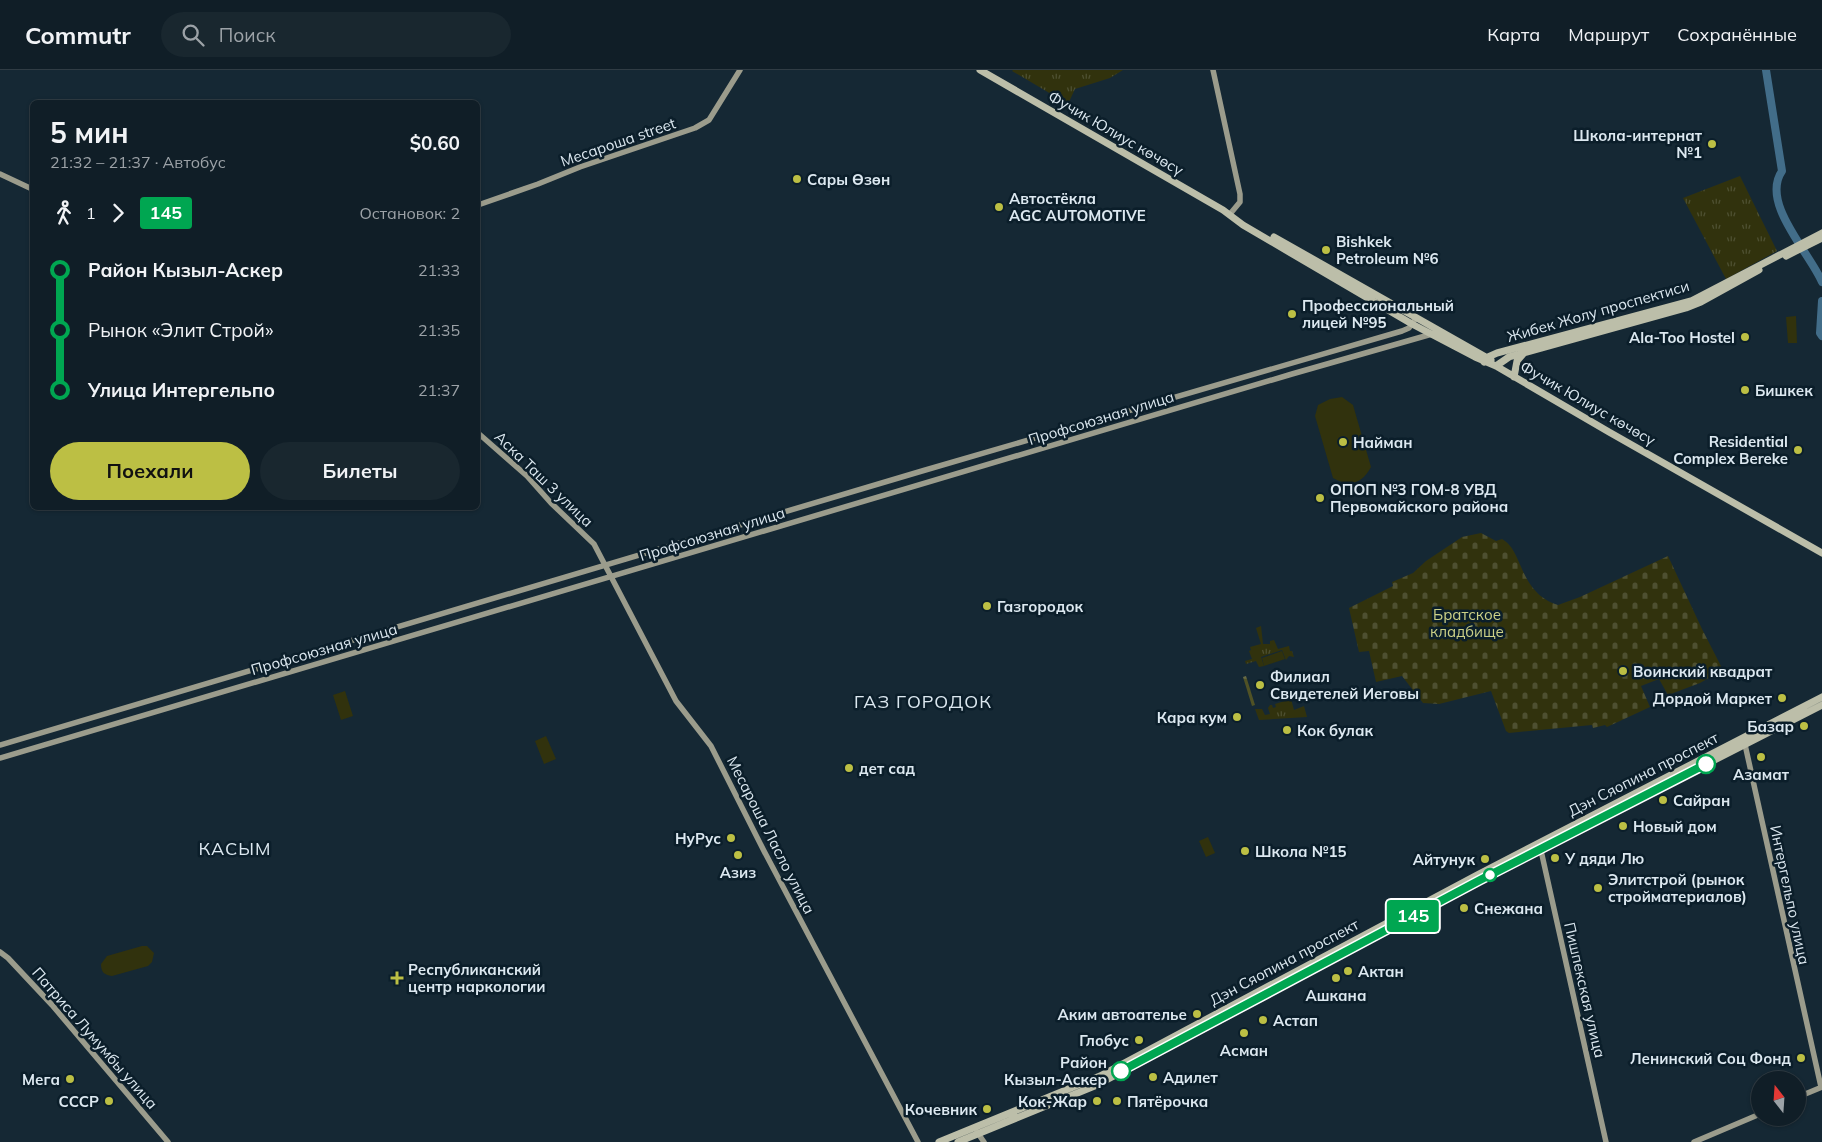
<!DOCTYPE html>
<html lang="ru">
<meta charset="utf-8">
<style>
body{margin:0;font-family:Mulish,sans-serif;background:#19272f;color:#f1f3f6;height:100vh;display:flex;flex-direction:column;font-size:19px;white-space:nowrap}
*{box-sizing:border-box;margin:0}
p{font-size:16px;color:#9ca2a7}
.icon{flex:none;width:28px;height:28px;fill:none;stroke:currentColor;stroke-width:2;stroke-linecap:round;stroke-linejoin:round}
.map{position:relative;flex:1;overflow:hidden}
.drawer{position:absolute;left:30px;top:30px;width:450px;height:410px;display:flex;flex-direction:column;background:#101e27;border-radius:8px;box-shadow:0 1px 4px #0004,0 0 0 1px #303c44}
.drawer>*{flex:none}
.badge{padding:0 10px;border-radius:4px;font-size:18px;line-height:32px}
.needle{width:32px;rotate:343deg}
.controls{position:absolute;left:1751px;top:1001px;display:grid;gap:10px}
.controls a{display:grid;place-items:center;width:55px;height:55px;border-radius:50%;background:#101e27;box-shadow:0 1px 4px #0004,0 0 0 1px #303c44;font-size:25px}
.map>.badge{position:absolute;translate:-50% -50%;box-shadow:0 0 0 2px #fff}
.legs{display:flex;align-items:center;gap:8px;height:55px;padding:0 20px;font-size:16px}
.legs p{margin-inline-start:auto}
.head{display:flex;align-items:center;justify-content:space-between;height:85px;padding:0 20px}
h1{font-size:28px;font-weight:700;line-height:38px}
.primary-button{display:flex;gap:10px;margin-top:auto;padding:10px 20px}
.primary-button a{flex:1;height:58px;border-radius:30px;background:#bcbf44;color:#111;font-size:20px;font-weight:700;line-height:58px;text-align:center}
.primary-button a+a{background:#19272f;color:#f1f3f6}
ul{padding:0 20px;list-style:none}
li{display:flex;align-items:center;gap:18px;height:60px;font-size:19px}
li i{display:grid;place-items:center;width:8px;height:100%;margin:0 6px;background:currentColor}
li i::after{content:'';width:12px;height:12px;margin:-6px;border:4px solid;border-radius:50%;background:#101e27}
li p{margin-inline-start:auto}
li:first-child i{background:linear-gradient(#0000 50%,currentColor 0)}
li:last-child i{background:linear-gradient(currentColor 50%,#0000 0)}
header{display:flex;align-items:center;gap:30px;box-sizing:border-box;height:70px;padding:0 25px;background:#101e27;border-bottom:1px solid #303c44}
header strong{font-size:24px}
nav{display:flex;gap:28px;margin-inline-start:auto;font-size:18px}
.search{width:350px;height:45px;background:#19272f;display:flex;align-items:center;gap:12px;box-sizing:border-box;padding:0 18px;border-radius:28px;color:#9ca2a7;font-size:19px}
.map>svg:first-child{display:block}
.grass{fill:url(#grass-tufts)}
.forest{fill:url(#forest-firs)}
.cemetery{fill:url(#cemetery-stones)}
.pitch{fill:#31320d}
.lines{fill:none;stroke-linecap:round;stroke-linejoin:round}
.river{stroke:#426d89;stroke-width:8}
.secondary{stroke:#9b9c8c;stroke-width:5.5}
.primary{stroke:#bcbea9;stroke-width:7}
.line-1-casing{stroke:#fff;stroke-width:11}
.line-1{stroke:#00a651;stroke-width:8}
.poi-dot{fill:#bcbf44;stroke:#0b1e2a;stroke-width:2}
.stop-1-dot{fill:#fff;stroke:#00a651;stroke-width:2.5}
.labels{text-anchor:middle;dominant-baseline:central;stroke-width:5;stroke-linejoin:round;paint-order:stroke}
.street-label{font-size:15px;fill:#dce8f0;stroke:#0b1e2a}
.poi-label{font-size:15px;font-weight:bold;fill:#dce8f0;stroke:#0b1e2a;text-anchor:start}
.park-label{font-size:15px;fill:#cdd187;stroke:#0b1e2a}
.stop-label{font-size:15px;font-weight:bold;fill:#dce8f0;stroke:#0b1e2a;text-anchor:end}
.quarter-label{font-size:18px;letter-spacing:1px;fill:#dce8f0;stroke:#0b1e2a}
</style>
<header>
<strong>Commutr</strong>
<div class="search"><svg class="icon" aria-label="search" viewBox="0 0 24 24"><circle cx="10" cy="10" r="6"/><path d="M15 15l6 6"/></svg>Поиск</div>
<nav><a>Карта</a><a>Маршрут</a><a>Сохранённые</a></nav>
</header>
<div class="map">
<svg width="1822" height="1072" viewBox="0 0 1822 1072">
<defs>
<pattern id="grass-tufts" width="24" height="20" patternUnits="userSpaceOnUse" patternTransform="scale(1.25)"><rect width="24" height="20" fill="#31320d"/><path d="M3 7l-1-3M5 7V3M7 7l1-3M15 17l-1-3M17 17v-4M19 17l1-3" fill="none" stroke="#4e5031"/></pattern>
<pattern id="forest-firs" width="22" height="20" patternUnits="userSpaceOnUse" patternTransform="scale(1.25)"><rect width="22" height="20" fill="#505225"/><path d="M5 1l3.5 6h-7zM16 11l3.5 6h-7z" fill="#696b45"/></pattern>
<pattern id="cemetery-stones" width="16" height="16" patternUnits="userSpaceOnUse" patternTransform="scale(1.25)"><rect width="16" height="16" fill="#31320d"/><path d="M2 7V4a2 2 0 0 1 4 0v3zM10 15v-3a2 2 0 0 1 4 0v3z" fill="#4e5031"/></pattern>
</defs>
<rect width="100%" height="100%" fill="#152834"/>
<path class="grass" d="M1013,0H1123L1110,8L1075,19L1068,34L1012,1Z
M1740,106L1777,181L1726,209L1683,128Z
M1261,556L1263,574H1270V571L1274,570L1278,579L1289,576L1290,581H1292L1294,587L1289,586L1286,590L1282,580L1261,587L1264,596L1259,597L1256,591L1246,594L1245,591L1252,589L1249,581L1251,580L1250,577L1261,574L1256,558Z
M1291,629L1294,640L1304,636L1307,647L1259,650L1255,639H1262L1265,645L1270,644L1268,638L1270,635H1272L1273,638L1276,637L1275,634Z"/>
<path class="forest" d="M1246,606L1255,635L1252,636L1243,607Z"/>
<path class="cemetery" d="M1481,463L1496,471L1502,469C1524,481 1518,522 1558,535L1580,527L1668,486L1702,559L1723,600L1700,613L1668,625L1659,609L1641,616L1650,637L1607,657L1605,655L1593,658L1592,655L1509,663L1506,661L1491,621L1439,634L1423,633L1402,606L1376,612L1369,581L1359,582L1349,538L1393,516L1392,512L1413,503L1426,491L1462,467Z"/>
<path class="pitch" d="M1796,246L1797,273H1788L1786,247Z
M1342,327L1353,335L1371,397C1362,414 1350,417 1333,408L1315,346L1318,335L1330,329Z
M1282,581L1285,589L1264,596L1262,588Z
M345,621L353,646L341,650L333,625Z
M546,666L556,689L544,694L535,671Z
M1208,767L1215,783L1206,787L1199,771Z
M142,876H147L154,883L152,892L148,896L112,906C104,905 101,902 101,894L107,886Z"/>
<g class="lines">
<path class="river" d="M1766,0L1782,101C1760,133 1810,183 1822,212
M1822,231L1820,263L1822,266"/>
<path class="secondary" d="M1213,0L1240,124V132L1230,144
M0,104L32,119
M478,135L538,114L580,97L695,58L709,50L740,0
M478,363L527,406L551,433L594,474L676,631L711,676L764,781L918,1072
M1744,670L1821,1017
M0,675L922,401L1402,261L1409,258L1416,248
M0,688L1292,304L1432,264
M1540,776L1606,1072
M0,882L8,888L52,935L168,1072
M1798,1027L1822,1017
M977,1062L984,1072
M1694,1072L1760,1044"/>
<path class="primary" d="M980,0L1223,140L1243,155L1412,254L1475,287L1496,296L1609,362L1822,483
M1274,167L1491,290
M1786,186L1822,168
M1484,292L1488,287L1497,283L1691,231L1822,163
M1496,296L1509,287L1686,238L1701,232L1759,200
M1514,307L1517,291L1524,283
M939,1072L1100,1006L1477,805L1822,627
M958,1072L1097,1015L1480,810L1822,635"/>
</g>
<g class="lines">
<defs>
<path id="line-1" d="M1121,1001L1480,810L1706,694"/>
</defs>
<use href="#line-1" class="line-1-casing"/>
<use href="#line-1" class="line-1"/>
</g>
<g class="poi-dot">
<circle cx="1712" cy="74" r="5"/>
<circle cx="797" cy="109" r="5"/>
<circle cx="999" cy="137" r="5"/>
<circle cx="1326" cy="180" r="5"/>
<circle cx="1292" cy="244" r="5"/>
<circle cx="1745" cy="267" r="5"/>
<circle cx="1745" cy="320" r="5"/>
<circle cx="1343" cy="372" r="5"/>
<circle cx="1798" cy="380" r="5"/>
<circle cx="1320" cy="428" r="5"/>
<circle cx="987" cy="536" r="5"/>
<circle cx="1623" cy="601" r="5"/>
<circle cx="1260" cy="615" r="5"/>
<circle cx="1782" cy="628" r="5"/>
<circle cx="1237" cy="647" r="5"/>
<circle cx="1804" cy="656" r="5"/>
<circle cx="1287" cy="660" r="5"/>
<circle cx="1761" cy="687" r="5"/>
<circle cx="849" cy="698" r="5"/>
<circle cx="1663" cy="730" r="5"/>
<circle cx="1623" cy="756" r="5"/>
<circle cx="731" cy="768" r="5"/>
<circle cx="1245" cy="781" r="5"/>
<circle cx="738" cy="785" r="5"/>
<circle cx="1555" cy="788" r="5"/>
<circle cx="1485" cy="789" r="5"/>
<circle cx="1598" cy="818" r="5"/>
<circle cx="1464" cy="838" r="5"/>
<circle cx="1348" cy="901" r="5"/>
<path d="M394.5 900.5h5v5h5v5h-5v5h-5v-5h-5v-5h5z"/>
<circle cx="1336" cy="908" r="5"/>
<circle cx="1197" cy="944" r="5"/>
<circle cx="1263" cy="950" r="5"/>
<circle cx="1244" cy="963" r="5"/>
<circle cx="1139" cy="970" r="5"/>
<circle cx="1801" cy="988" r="5"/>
<circle cx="1153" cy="1007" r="5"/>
<circle cx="70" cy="1009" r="5"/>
<circle cx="109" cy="1031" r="5"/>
<circle cx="1097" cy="1031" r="5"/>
<circle cx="1117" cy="1031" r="5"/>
<circle cx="987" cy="1039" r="5"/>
</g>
<g class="stop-1-dot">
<circle cx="1706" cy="694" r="9"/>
<circle cx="1490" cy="805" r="6"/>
<circle cx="1121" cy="1001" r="9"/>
</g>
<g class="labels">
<g class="street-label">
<text transform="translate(1116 63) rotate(30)">Фучик Юлиус көчөсү</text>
<text transform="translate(618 72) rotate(-19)">Месароша street</text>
<text transform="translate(1598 241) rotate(-16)">Жибек Жолу проспектиси</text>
<text transform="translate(1588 333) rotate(30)">Фучик Юлиус көчөсү</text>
<text transform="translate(1101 348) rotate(-17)">Профсоюзная улица</text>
<text transform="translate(544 409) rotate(44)">Аска Таш 3 улица</text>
<text transform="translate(712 464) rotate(-17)">Профсоюзная улица</text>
<text transform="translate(324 579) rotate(-16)">Профсоюзная улица</text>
<text transform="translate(1643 704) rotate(-27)">Дэн Сяопина проспект</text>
<text transform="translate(771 765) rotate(63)">Месароша Ласло улица</text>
<text transform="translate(1790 825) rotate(78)">Интергельпо улица</text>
<text transform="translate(1284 892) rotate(-28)">Дэн Сяопина проспект</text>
<text transform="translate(1585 920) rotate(77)">Пишпекская улица</text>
<text transform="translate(95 968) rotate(49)">Патриса Лумумбы улица</text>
</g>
<g class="poi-label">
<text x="1702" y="65" text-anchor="end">Школа-интернат<tspan x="1702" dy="17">№1</tspan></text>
<text x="807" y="109">Сары Өзөн</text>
<text x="1009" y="128">Автостёкла<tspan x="1009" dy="17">AGC AUTOMOTIVE</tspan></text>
<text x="1336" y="171">Bishkek<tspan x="1336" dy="17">Petroleum №6</tspan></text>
<text x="1302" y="235">Профессиональный<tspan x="1302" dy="17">лицей №95</tspan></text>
<text x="1735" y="267" text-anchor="end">Ala-Too Hostel</text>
<text x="1755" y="320">Бишкек</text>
<text x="1788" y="371" text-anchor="end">Residential<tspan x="1788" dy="17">Complex Bereke</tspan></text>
<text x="1353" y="372">Найман</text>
<text x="1330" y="419">ОПОП №3 ГОМ-8 УВД<tspan x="1330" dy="17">Первомайского района</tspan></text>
<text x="997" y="536">Газгородок</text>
<text x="1633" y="601">Воинский квадрат</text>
<text x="1270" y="606">Филиал<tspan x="1270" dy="17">Свидетелей Иеговы</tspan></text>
<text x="1772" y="628" text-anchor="end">Дордой Маркет</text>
<text x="1227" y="647" text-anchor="end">Кара кум</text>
<text x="1794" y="656" text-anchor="end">Базар</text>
<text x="1297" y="660">Кок булак</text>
<text x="859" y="698">дет сад</text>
<text x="1761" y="704" text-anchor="middle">Азамат</text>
<text x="1673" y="730">Сайран</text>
<text x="1633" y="756">Новый дом</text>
<text x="721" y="768" text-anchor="end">НуРус</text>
<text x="1255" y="781">Школа №15</text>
<text x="1565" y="788">У дяди Лю</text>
<text x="1475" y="789" text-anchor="end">Айтунук</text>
<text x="738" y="802" text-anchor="middle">Азиз</text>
<text x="1608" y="809">Элитстрой (рынок<tspan x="1608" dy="17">стройматериалов)</tspan></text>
<text x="1474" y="838">Снежана</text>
<text x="408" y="899">Республиканский<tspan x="408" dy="17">центр наркологии</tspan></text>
<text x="1358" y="901">Актан</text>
<text x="1336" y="925" text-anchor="middle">Ашкана</text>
<text x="1187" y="944" text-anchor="end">Аким автоателье</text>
<text x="1273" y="950">Астап</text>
<text x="1129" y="970" text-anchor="end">Глобус</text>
<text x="1244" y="980" text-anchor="middle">Асман</text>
<text x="1791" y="988" text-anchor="end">Ленинский Соц Фонд</text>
<text x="1163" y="1007">Адилет</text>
<text x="60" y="1009" text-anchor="end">Мега</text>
<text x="99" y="1031" text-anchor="end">СССР</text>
<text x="1087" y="1031" text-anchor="end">Кок-Жар</text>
<text x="1127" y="1031">Пятёрочка</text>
<text x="977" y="1039" text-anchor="end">Кочевник</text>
</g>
<g class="park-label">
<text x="1467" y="544">Братское<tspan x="1467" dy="17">кладбище</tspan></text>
</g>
<g class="stop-label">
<text x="1107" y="992">Район<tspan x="1107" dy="17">Кызыл-Аскер</tspan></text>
</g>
<g class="quarter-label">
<text x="923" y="631">ГАЗ ГОРОДОК</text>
<text x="235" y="778">КАСЫМ</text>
</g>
</g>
</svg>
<div class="controls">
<a><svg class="needle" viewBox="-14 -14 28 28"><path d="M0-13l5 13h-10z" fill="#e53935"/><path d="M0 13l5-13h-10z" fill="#9ca2a7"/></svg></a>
</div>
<b class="badge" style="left:1413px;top:846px;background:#00a651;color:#fff">145</b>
<section class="drawer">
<div class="head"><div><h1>5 мин</h1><p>21:32 – 21:37 · Автобус</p></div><b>$0.60</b></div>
<div class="legs"><svg class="icon" aria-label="walk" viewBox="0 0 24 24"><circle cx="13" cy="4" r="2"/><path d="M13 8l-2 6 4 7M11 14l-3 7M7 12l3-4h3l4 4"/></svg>1<svg class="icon" aria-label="forward" viewBox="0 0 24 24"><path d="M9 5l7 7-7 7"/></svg><b class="badge" style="background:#00a651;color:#fff">145</b><p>Остановок: 2</p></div>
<ul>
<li><i style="color:#00a651"></i><b>Район Кызыл-Аскер</b><p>21:33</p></li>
<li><i style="color:#00a651"></i><span>Рынок «Элит Строй»</span><p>21:35</p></li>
<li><i style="color:#00a651"></i><b>Улица Интергельпо</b><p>21:37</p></li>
</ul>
<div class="primary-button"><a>Поехали</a><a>Билеты</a></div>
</section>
</div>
